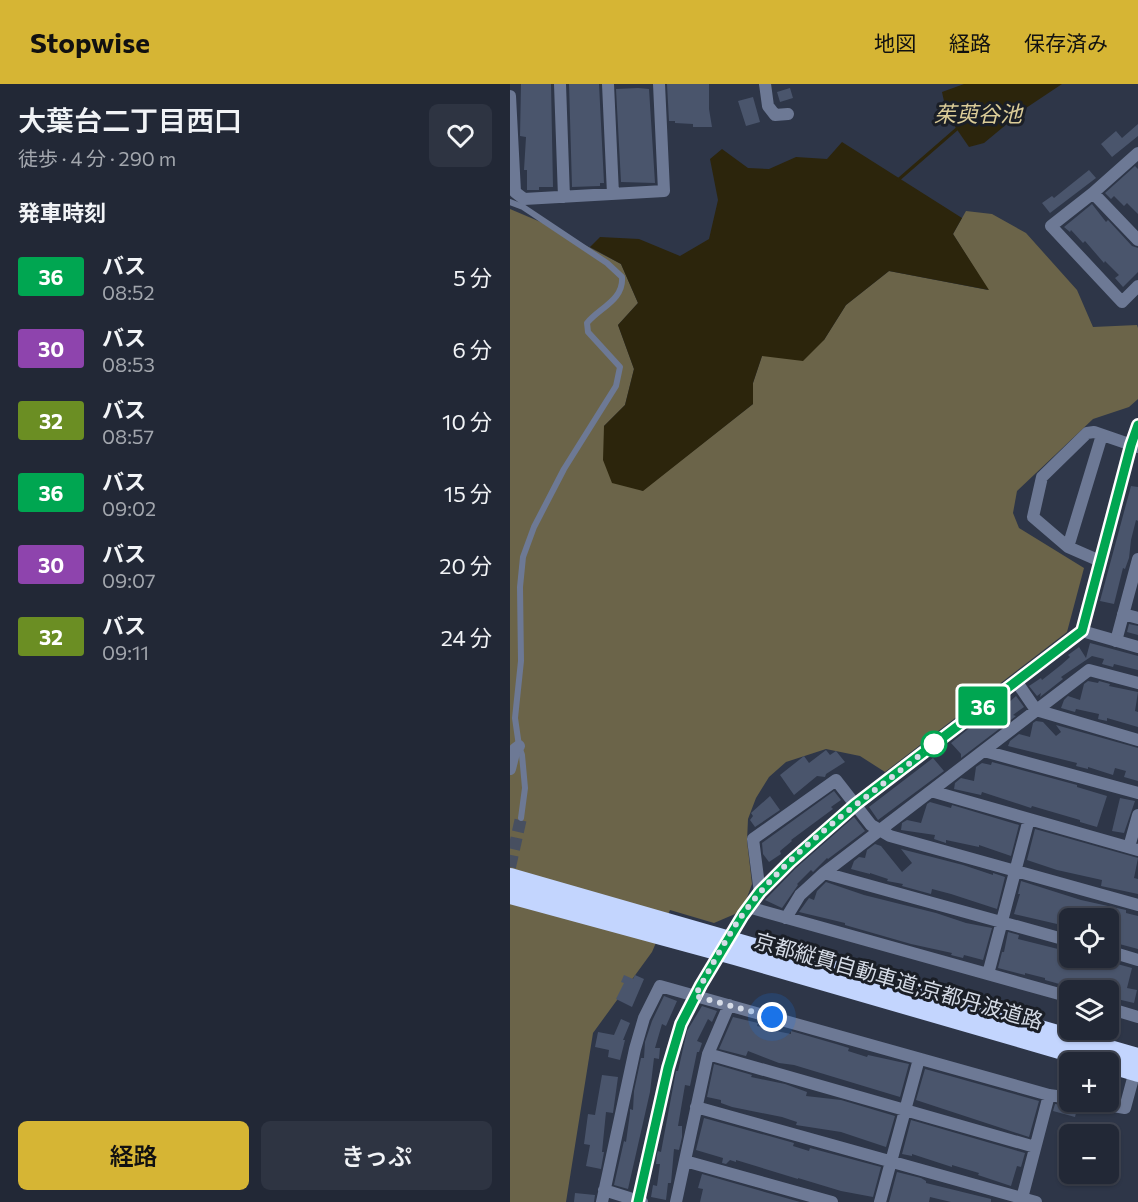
<!DOCTYPE html>
<html lang="ja">
<meta charset="utf-8">
<style>
body{margin:0;font-family:Commissioner,"Noto Sans JP",sans-serif;background:#2e3442;color:#f1f3f6;height:100vh;display:flex;flex-direction:column;font-size:22px;white-space:nowrap}
*{box-sizing:border-box;margin:0}
p{font-size:20px;color:#a2a6ad}
.icon{flex:none;width:33px;height:33px;fill:none;stroke:currentColor;stroke-width:2;stroke-linecap:round;stroke-linejoin:round}
.map{position:relative;flex:1;overflow:hidden}
.sheet{display:flex;flex-direction:column;background:#222836;width:510px}
.sheet>*{flex:none}
.badge{padding:0 12px;border-radius:4px;font-size:21px;line-height:39px}
.fabs{position:absolute;left:549px;top:824px;display:grid;gap:12px}
.fabs a{display:grid;place-items:center;width:60px;height:60px;border-radius:9px;background:#222836;box-shadow:0 2px 4px #0004,0 0 0 2px #3f4451;font-size:30px}
.you{position:absolute;width:30px;height:30px;margin:-15px;border:4px solid #fff;border-radius:50%;background:#1a73e8;box-shadow:0 0 0 9px #1a73e833}
.map>.badge{position:absolute;translate:-50% -50%;box-shadow:0 0 0 3px #fff}
h2{padding:0 18px;font-size:22px;line-height:54px}
.round{display:grid;place-items:center;flex:none;width:63px;height:63px;border-radius:9px;background:#2e3442}
.headline{display:flex;align-items:center;justify-content:space-between;height:102px;padding:0 18px}
h1{font-size:28px;font-weight:600;line-height:45px}
.action{display:flex;gap:12px;margin-top:auto;padding:12px 18px}
.action a{flex:1;height:69px;border-radius:9px;background:#d6b534;color:#111;font-size:24px;font-weight:600;line-height:69px;text-align:center}
.action a+a{background:#2e3442;color:#f1f3f6}
ul{padding:0;list-style:none}
li{display:flex;align-items:center;gap:18px;height:72px;padding:0 18px}
li div{flex:1}
li b{display:block;font-size:22px}
li em{font-style:normal}
li .badge{min-width:66px;font-weight:700;text-align:center}
header{display:flex;align-items:center;gap:36px;box-sizing:border-box;height:84px;padding:0 30px;background:#d6b534;color:#111}
header strong{font-size:28px}
nav{display:flex;gap:33px;margin-inline-start:auto;font-size:21px}
main{display:flex;flex:1;min-height:0}
.map>svg:first-child{display:block}
.forest{fill:#6b6449}
.water{fill:#2c250c}
.lines{fill:none;stroke-linecap:round;stroke-linejoin:round}
.stream{stroke:#2c250c;stroke-width:3}
.building{fill:#4a556c}
.minor-tunnel{stroke:#474f60;stroke-width:12;stroke-dasharray:12 6;stroke-linecap:butt}
.service{stroke:#6d7995;stroke-width:6}
.minor{stroke:#6d7995;stroke-width:12}
.tertiary{stroke:#6d7995;stroke-width:12}
.motorway{stroke:#c3d5fe;stroke-width:18}
.line-casing{stroke:#fff;stroke-width:14}
.line{stroke:#00a651;stroke-width:9}
.walk{stroke:#d5dbe6;stroke-width:6;stroke-dasharray:0 10.8}
.stop-dot{fill:#fff;stroke:#00a651;stroke-width:3}
.labels{text-anchor:middle;dominant-baseline:central;stroke-width:6;stroke-linejoin:round;paint-order:stroke}
.street-label{font-size:21px;fill:#d5dbe6;stroke:#1a1e26}
.water-label{font-size:22px;font-style:italic;fill:#dbcc98;stroke:#1a1e26}
</style>
<header>
<strong>Stopwise</strong>
<nav><a>地図</a><a>経路</a><a>保存済み</a></nav>
</header>
<main>
<section class="sheet">
<div class="headline"><div><h1>大葉台二丁目西口</h1><p>徒歩 · 4 分 · 290 m</p></div><a class="round"><svg class="icon" aria-label="heart" viewBox="0 0 24 24"><path d="M12 20l-8-8c-3-5 5-10 8-4 3-6 11-1 8 4z"/></svg></a></div>
<h2>発車時刻</h2>
<ul>
<li><span class="badge" style="background:#00a651;color:#fff">36</span><div><b>バス</b><p>08:52</p></div><em>5 分</em></li>
<li><span class="badge" style="background:#8e44ad;color:#fff">30</span><div><b>バス</b><p>08:53</p></div><em>6 分</em></li>
<li><span class="badge" style="background:#6b8e23;color:#fff">32</span><div><b>バス</b><p>08:57</p></div><em>10 分</em></li>
<li><span class="badge" style="background:#00a651;color:#fff">36</span><div><b>バス</b><p>09:02</p></div><em>15 分</em></li>
<li><span class="badge" style="background:#8e44ad;color:#fff">30</span><div><b>バス</b><p>09:07</p></div><em>20 分</em></li>
<li><span class="badge" style="background:#6b8e23;color:#fff">32</span><div><b>バス</b><p>09:11</p></div><em>24 分</em></li>
</ul>
<div class="action"><a>経路</a><a>きっぷ</a></div>
</section>
<div class="map">
<svg width="628" height="1118" viewBox="0 0 628 1118">
<rect width="100%" height="100%" fill="#2e3648"/>
<path class="forest" d="M0,125L33,139L111,180L128,219L108,241L124,285L115,321L94,342L132,407L243,320V299L252,272L314,256L336,221L379,187L478,206L443,150L456,127L482,130L516,149L567,206L583,243L627,241L628,244V315L619,323L583,335L507,407L503,429L509,444L574,484L557,548L375,688L350,672L316,665L276,678L259,693L246,714L238,735L237,757L242,800L232,827L204,839L160,826L142,868L83,949L56,1118H0Z"/>
<path class="water" d="M454,0H552L516,24L474,59L459,63L437,31L432,8Z
M332,58L452,134L443,150L479,206L379,187L336,221L314,256L293,277L252,272L243,299V320L133,407L102,399L93,376L94,342L115,321L124,285L108,241L128,219L111,180L80,163L90,153L129,155L170,172L199,155L208,116L200,75L212,65L238,84L259,85L286,73L317,75Z"/>
<g class="lines">
<path class="stream" d="M388,96L449,43"/>
</g>
<path class="building" d="M11,0H41L43,103H29V106H17V86H14L16,53L10,52Z
M59,0H89L94,99H90V102L62,103Z
M157,0H199V25L202,43H183V40L165,39V37H159Z
M128,4L139,5L145,99L111,98L106,5Z
M280,4L283,14L270,18L267,8Z
M243,13L250,38L236,42L228,17Z
M628,40V52L602,73L591,60L606,47L612,54Z
M625,82L628,85V130L617,119L614,122L604,112L601,115L595,109Z
M579,86L586,94L540,129L532,119L542,112L544,114Z
M582,120L596,138L598,136L622,162L628,164V188L613,203L605,194L609,191L595,177L594,179L575,157L573,159L561,146L560,148L554,143Z
M621,402L628,403V437L626,436L621,456L619,474L615,485L613,484L604,520L590,517Z
M619,540L628,542V551L617,548Z
M580,559L628,572V586L604,580L603,583L592,580L594,575L582,572L551,593L553,595L530,613L531,609L527,612L519,602L531,594L532,596L551,581L560,573L558,571L569,563L576,574Z
M578,597L588,599L589,597L600,600L599,602L628,608L625,627L628,628V643L597,634V637L588,635L589,630L566,625L565,628L551,624L554,616L558,612L570,616L574,600Z
M506,612L514,623L503,631L506,632L451,674V670L441,659L463,641L464,642L494,621L495,622Z
M526,637L533,638L546,652L551,648L546,641L628,664V697L614,693L616,687L605,684L603,691L578,683V685L566,682L567,679L498,662L500,657L509,650L520,653L523,639Z
M316,666L320,671L326,667L335,678L316,690L315,693L307,692L284,711L270,691L294,672L299,679Z
M423,674L434,687L368,736L359,723Z
M482,678L567,701V703L597,712L587,743L570,738V736L522,722L521,724L472,708L471,711L444,705L445,699L451,694L464,697L466,683L472,679L481,681Z
M324,707L331,716L321,723L323,725L281,756L282,757L270,767L271,770L259,778L253,770L252,759Z
M260,712L270,726L245,743L240,736L243,732L241,729Z
M610,714L625,717L614,749L602,747Z
M420,718L441,724L442,721L509,741L501,772L469,761V763L436,756V759L424,755L425,751L391,746L392,739L397,736L411,739L417,720Z
M344,733L355,747L318,775L317,774L303,788L301,786L287,800L288,801L272,824L255,816L286,784Z
M525,745L628,774L624,794L628,795V810L591,802L592,796L547,786L517,776Z
M365,760L371,762L392,788L402,779L391,765L453,781L483,791V789L495,793L487,825L441,810L422,805L421,810L392,802L393,800L377,797L378,795L360,789V790L341,785L344,777L349,773L355,774L357,766Z
M511,797L571,816L616,826V829L628,832V865L598,857V834H560V843L504,830L510,810H508Z
M316,798L354,811L426,829L456,839L482,844L473,876L454,871L453,874L441,871L442,869L401,860L335,841V839L289,828L299,814L304,816L307,807Z
M498,848L509,851L508,855L560,868V873L589,875L622,884L617,904L627,906L624,919L607,915V918L598,916V906H571L535,896V894L515,889V891L488,884L492,868H494Z
M114,891L123,895L125,891L134,895L122,923L106,915L114,899L111,898Z
M154,912L167,917L156,942L152,940L145,964H150L149,975L144,974L140,1008L118,1105L104,1101L114,1057L116,1058L120,1029V1025L123,1026L124,1007L131,974H134L135,958L142,937Z
M192,922L207,927L202,938L198,935L187,957L192,959L189,968H187L180,1002L175,1001L168,1042H172V1053L169,1066L164,1065L161,1099H158L156,1116L141,1113L143,1101L147,1102L150,1080H146L147,1070L148,1067L151,1068L166,987H168L177,947Z
M223,933L248,939L247,942L266,947L281,950V947L326,960L339,964L338,967L357,973L358,971L399,980L390,1013L284,981L269,979L238,967L236,972L209,965Z
M111,935L120,939L113,956H115L110,976L98,973L99,966L85,963L88,948L104,951Z
M204,980L242,991L241,993L275,1000L297,1008L296,1012L331,1016L385,1032L376,1063L331,1048L286,1041L287,1038L272,1033L222,1023L211,1019V1016L197,1013Z
M415,985L529,1017L519,1053L406,1016Z
M92,991L108,993L103,1029L96,1028L92,1068H94L91,1085L76,1082L80,1061L74,1060L78,1030L85,1031Z
M566,1019L568,1021L565,1033L543,1027L545,1020L559,1022Z
M194,1034L284,1059L283,1062L299,1067L300,1064L371,1083L363,1113L331,1107L288,1094V1095L226,1076V1078L220,1076L216,1080L212,1079L213,1074L186,1066Z
M401,1036L515,1069L511,1083L507,1082L501,1102L468,1091L469,1089L442,1081V1083L402,1070V1072L392,1070Z
M387,1088L411,1094L416,1097V1099L481,1115V1118H441L420,1113L419,1118H379Z
M192,1090L290,1118H190L193,1105L188,1104Z
M65,1109L85,1111L84,1118H64Z"/>
<g class="lines">
<path class="minor-tunnel" d="M0,783L11,734"/>
<path class="service" d="M0,118L13,123L97,179L112,193C114,216 89,224 77,239L78,248L110,283L106,302L54,385L24,443L13,473L10,503L11,577L5,634L9,662L12,671L15,704L11,734"/>
<path class="minor" d="M50,0L54,113
M98,0L103,110
M255,0L258,22L265,31L278,30
M0,12L5,108L14,115L154,107L149,0
M628,69L583,109L541,142L612,218L628,202
M583,109L628,156
M558,463L592,351
M590,477L558,463L523,433L532,393L577,349L584,348L628,363
M613,530L628,534
M606,557L628,475
M506,597L526,626L628,656
M474,667L628,709
M0,685L5,665L9,662
M421,707L628,766
M619,763L628,731
M314,789L560,857
M250,809L243,755L326,696L361,741L380,752L628,821
M238,823L560,913
M276,834L290,811L314,789L579,586L628,599
M598,867L628,876
M478,890L519,735
M598,924L628,933
M198,970L525,1063
M575,1017L615,1024L626,983
M186,1023L526,1118
M175,1077L322,1118
M94,1106L132,1118
M92,1118L125,965L134,934L150,902L539,1011L560,1014
M166,1118L198,970L219,921
M370,1118L409,975
M511,1118L539,1011"/>
<path class="tertiary" d="M572,547L628,563
M128,1118L158,984L171,940L191,901L233,831L250,809L280,778L346,720L572,547L621,361L628,341"/>
<path class="motorway" d="M0,793L628,973
M0,811L225,872L591,978
M598,980L628,989"/>
</g>
<g class="lines">
<defs>
<path id="line" d="M128,1118L158,984L171,940L191,901L233,831L250,808L280,778L346,720L572,547L621,361L628,341"/>
</defs>
<use href="#line" class="line-casing"/>
<use href="#line" class="line"/>
<path class="walk" d="M262,933L185,912C200,885 220,846 239,822C290,757 361,711 424,660"/>
</g>
<circle class="stop-dot" cx="424" cy="660" r="12"/>
<g class="labels">
<g class="street-label">
<text transform="translate(389 896) rotate(16)">京都縦貫自動車道;京都丹波道路</text>
</g>
<g class="water-label">
<text x="468" y="29">茱萸谷池</text>
</g>
</g>
</svg>
<div class="fabs">
<a><svg class="icon" aria-label="locate" viewBox="0 0 24 24"><circle cx="12" cy="12" r="6"/><path d="M12 2v4M12 18v4M2 12h4M18 12h4"/></svg></a>
<a><svg class="icon" aria-label="layers" viewBox="0 0 24 24"><path d="M12 4l9 5-9 5-9-5zM3 14l9 5 9-5"/></svg></a>
<a>+</a>
<a>−</a>
</div>
<div class="you" style="left:262px;top:933px"></div>
<b class="badge" style="left:473px;top:622px;background:#00a651;color:#fff">36</b>
</div>
</main>
